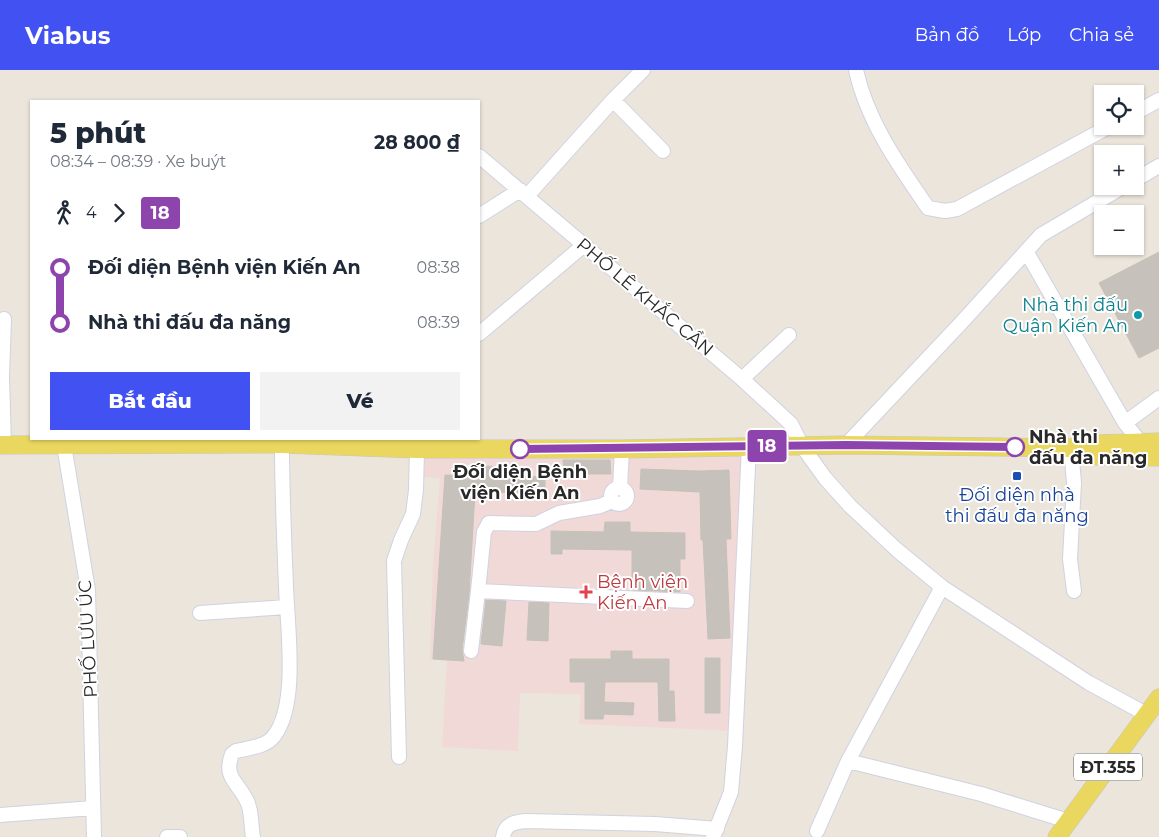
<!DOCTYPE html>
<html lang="vi">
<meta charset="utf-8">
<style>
body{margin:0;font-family:Montserrat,sans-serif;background:#f2f2f3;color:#1f2937;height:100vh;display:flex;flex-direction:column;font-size:19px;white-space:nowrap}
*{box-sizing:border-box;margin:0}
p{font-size:16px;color:#747a83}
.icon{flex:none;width:28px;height:28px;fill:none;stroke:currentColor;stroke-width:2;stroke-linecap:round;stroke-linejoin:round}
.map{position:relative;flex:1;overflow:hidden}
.side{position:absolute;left:30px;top:30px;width:450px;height:340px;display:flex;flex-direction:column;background:#fff;border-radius:0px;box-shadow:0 1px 4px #0004}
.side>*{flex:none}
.badge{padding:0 10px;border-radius:4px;font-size:18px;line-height:32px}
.controls{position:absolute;left:1094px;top:15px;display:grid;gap:10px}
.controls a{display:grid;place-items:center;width:50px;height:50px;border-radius:0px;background:#fff;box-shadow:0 1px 4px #0004;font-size:25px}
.map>.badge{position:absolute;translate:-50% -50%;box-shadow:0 0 0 2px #fff}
.legs{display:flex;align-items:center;gap:8px;height:55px;padding:0 20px;font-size:16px}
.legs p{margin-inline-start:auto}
.summary{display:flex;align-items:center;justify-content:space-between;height:85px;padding:0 20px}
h1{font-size:28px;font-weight:800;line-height:38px}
.button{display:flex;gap:10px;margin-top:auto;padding:10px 20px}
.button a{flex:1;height:58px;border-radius:0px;background:#4151f2;color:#fff;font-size:20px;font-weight:800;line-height:58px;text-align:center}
.button a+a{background:#f2f2f3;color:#1f2937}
ul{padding:0 20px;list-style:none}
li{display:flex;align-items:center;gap:18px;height:55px;font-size:19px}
li i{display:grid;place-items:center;width:8px;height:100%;margin:0 6px;background:currentColor}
li i::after{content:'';width:12px;height:12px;margin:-6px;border:4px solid;border-radius:50%;background:#fff}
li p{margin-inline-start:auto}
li:first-child i{background:linear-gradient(#0000 50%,currentColor 0)}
li:last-child i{background:linear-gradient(currentColor 50%,#0000 0)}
header{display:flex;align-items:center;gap:30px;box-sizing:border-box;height:70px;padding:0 25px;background:#4151f2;color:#fff}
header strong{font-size:24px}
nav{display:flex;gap:28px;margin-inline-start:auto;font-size:18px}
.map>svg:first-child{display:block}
.medical{fill:#f1d9d8}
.building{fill:#c6c2bb;stroke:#c6c1b5}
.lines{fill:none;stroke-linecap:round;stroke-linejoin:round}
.minor-casing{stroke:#d0d2e1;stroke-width:16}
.major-casing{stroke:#c7c7c7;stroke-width:19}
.minor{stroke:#fff;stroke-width:14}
.major{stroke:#ead760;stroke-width:18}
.line-1-casing{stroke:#fff;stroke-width:11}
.line-1{stroke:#8e44ad;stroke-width:8}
.culture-dot{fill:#0f9aa8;stroke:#fff;stroke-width:2}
.stop-1-dot{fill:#fff;stroke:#8e44ad;stroke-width:2.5}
.transit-dot{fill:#1a4fb4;stroke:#fff;stroke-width:2}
.health-dot{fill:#e0444e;stroke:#fff;stroke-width:2}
.labels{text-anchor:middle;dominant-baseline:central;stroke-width:4;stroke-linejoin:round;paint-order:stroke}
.shield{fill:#fff;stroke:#696969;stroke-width:1}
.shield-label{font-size:16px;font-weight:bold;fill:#292929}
.street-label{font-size:18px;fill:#292929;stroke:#fff}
.culture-label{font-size:18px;fill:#0d838f;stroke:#fff;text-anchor:end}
.stop-label{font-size:18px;font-weight:bold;fill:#292929;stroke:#fff;text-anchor:start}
.transit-label{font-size:18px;fill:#164399;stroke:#fff}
.health-label{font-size:18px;fill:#be3a42;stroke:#fff;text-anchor:start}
</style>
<header>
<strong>Viabus</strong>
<nav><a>Bản đồ</a><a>Lớp</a><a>Chia sẻ</a></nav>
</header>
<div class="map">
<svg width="1159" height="767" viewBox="0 0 1159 767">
<rect width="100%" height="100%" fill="#ebe5db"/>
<path class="medical" d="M746,382L733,661L579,654L581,624L520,623L518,681L442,677L447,591L430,589L433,495L440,408L422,407L424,384Z"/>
<path class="building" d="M1159,182V278L1139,288L1099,213Z
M563,390H610L611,404H564Z
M483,396L510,397V406L545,407V423L475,422L469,525L462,580L464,591L433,589L445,405L482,406Z
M641,399L699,401L729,400L731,469H726L730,568L708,569L703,470H701L700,422L640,419Z
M605,452H630V462L685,463V489H680V522L632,520V480L562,479V484H551V461L604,462Z
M486,530L506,531L502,576L481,574Z
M529,532L549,533L548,571L527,570Z
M611,581H632V589H669V621H674L675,651H659L658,612H605L604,632L634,633L633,645L604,644L603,649H585V612H570V589H611Z
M705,588H720V643H705Z"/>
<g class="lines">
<defs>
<path id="minor" d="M856,0C867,51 899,96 928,138L945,141L957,139L1110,56
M613,30L663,81
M1135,43L1159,30
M479,86L742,309L791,354L802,376L825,408L850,436L897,480L942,517L1089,613L1146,644
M1135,110L1159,96
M527,126L613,30L643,0
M479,146L520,120
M1026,181L1125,353L1140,372
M4,249L2,306L4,375
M479,264L584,175
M742,309L789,265
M1125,353L1159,328
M63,369L88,520L94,767
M846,375L961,253L1041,165L1124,116
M1071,378L1074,413L1070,489L1074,521
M611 426a8 8 0 1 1 16 0a8 8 0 1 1-16 0Z
M620,418L622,379
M612,431L600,436L559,443L536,454L489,453L484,462L478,521L687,531
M200,543L287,537
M471,581L478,521
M399,687L394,491L401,470L413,444L416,420L417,379
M848,691L981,724L1068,751
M0,745L93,738
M817,761L848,691L942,517
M167,767H180
M253,767C251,756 252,741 247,731C238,712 223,708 232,684L236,681C248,678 266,677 274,666C299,634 287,555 286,516C284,469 282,421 282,374
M503,767C505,754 514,752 526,751L655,754L717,759
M713,767L731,722L735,676L749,376"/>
<path id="major" d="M0,375L282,374L417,379H622L846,375L1071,378L1095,374L1159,372
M1074,379L1096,386L1159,387
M1057,767L1159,628"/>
</defs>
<use href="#minor" class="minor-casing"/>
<use href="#major" class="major-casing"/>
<use href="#minor" class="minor"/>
<use href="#major" class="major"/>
</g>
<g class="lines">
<defs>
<path id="line-1" d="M520,379L846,375L1015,377"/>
</defs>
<use href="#line-1" class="line-1-casing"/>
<use href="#line-1" class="line-1"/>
</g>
<circle class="culture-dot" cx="1138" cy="245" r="5"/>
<g class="stop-1-dot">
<circle cx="1015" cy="377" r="9"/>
<circle cx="520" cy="379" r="9"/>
</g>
<rect class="transit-dot" x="1012" y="401" width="10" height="10" rx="2.5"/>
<path class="health-dot" d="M583.5 514.5h5v5h5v5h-5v5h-5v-5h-5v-5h5z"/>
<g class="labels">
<rect class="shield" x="1074" y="683.5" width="68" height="27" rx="4"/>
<g class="shield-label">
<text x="1108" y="697">ĐT.355</text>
</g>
<g class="street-label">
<text transform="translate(645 227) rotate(40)">PHỐ LÊ KHẮC CẦN</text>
<text transform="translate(88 569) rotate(-93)">PHỐ LƯU ÚC</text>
</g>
<g class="culture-label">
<text x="1128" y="235">Nhà thi đấu<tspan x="1128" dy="21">Quận Kiến An</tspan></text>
</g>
<g class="stop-label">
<text x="1029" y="367">Nhà thi<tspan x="1029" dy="21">đấu đa năng</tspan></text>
<text x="520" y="402" text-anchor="middle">Đối diện Bệnh<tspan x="520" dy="21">viện Kiến An</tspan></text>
</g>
<g class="transit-label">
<text x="1017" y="425">Đối diện nhà<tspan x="1017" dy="21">thi đấu đa năng</tspan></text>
</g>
<g class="health-label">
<text x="597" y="512">Bệnh viện<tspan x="597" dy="21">Kiến An</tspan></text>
</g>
</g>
</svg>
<div class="controls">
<a><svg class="icon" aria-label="locate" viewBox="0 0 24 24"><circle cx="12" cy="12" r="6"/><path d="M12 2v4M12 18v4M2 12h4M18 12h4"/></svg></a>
<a>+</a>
<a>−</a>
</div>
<b class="badge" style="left:767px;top:376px;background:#8e44ad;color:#fff">18</b>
<section class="side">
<div class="summary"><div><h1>5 phút</h1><p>08:34 – 08:39 · Xe buýt</p></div><b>28 800 ₫</b></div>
<div class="legs"><svg class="icon" aria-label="walk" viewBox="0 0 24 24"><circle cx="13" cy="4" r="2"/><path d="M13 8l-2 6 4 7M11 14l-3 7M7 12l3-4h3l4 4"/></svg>4<svg class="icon" aria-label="forward" viewBox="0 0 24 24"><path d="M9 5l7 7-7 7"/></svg><b class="badge" style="background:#8e44ad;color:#fff">18</b></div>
<ul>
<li><i style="color:#8e44ad"></i><b>Đối diện Bệnh viện Kiến An</b><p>08:38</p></li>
<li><i style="color:#8e44ad"></i><b>Nhà thi đấu đa năng</b><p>08:39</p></li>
</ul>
<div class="button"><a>Bắt đầu</a><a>Vé</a></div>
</section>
</div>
